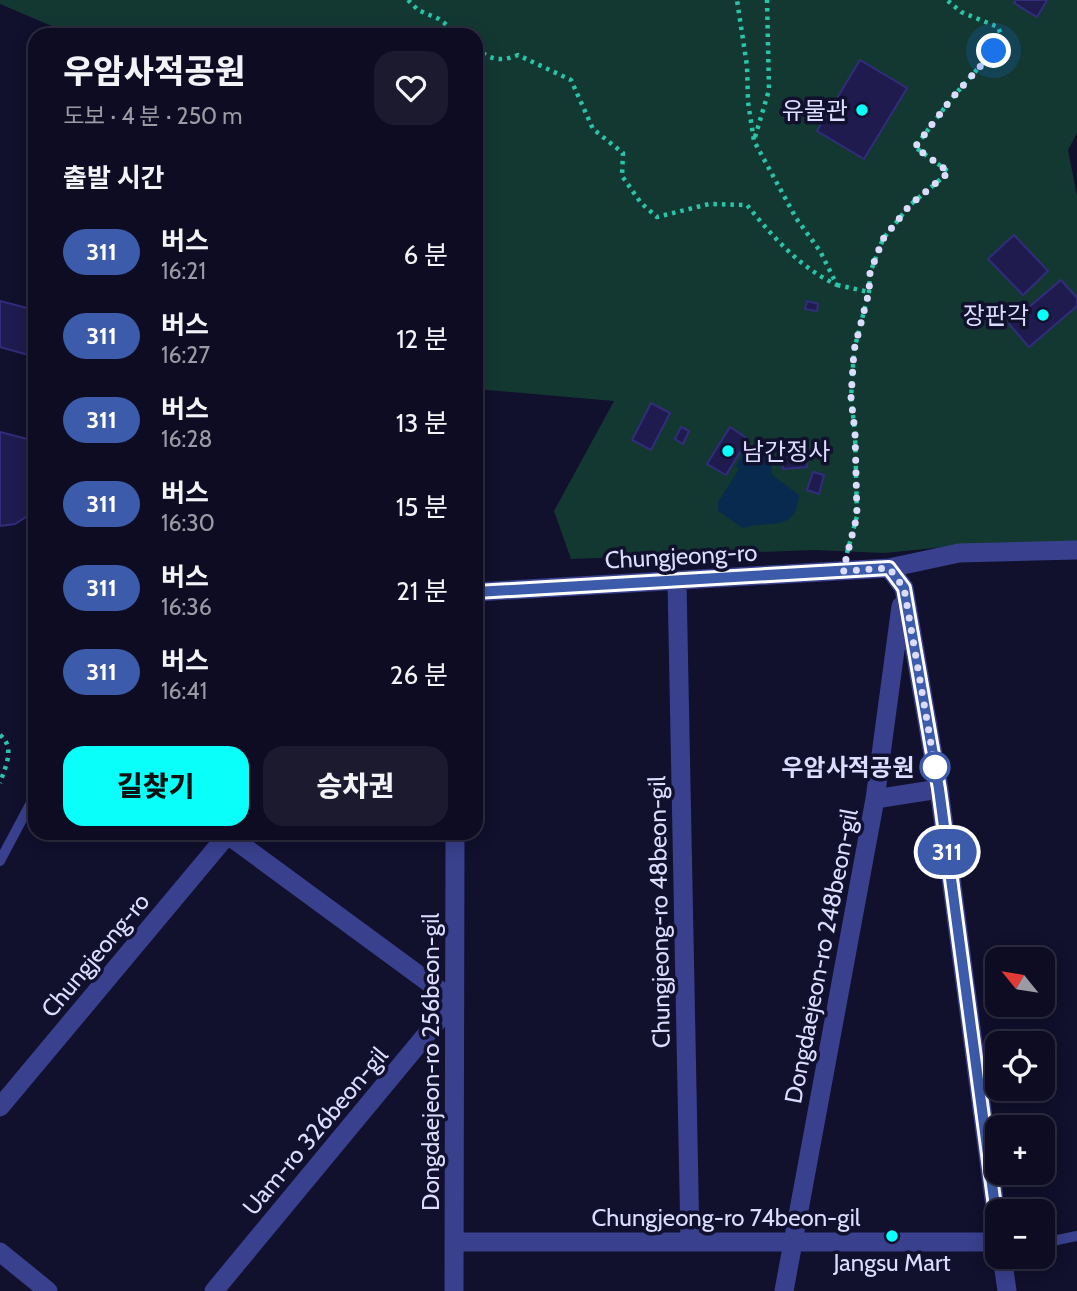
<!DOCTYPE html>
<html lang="ko">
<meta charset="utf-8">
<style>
body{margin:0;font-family:Cabin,"Noto Sans KR",sans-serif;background:#1b1a2f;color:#f1f3f6;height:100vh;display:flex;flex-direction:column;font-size:26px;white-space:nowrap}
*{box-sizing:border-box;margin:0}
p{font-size:23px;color:#9a9ba5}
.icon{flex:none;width:38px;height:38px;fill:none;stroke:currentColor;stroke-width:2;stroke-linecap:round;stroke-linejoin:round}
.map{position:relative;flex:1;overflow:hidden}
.drawer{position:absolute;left:28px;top:28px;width:455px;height:812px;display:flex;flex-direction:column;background:#0d0c22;border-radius:21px;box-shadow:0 4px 18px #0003,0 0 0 2px #2d2c40}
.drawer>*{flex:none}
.badge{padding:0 14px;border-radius:23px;font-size:24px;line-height:46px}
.needle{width:46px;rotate:300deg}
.fabs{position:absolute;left:985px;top:947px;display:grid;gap:14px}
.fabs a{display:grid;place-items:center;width:70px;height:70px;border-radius:14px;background:#0d0c22;box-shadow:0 4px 18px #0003,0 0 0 2px #2d2c40;font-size:35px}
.you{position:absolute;width:35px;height:35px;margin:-18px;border:5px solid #fff;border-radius:50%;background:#1a73e8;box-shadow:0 0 0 10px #1a73e833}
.map>.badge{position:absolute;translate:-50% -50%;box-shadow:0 0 0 4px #fff}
h2{padding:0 35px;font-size:26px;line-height:63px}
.round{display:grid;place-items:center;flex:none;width:74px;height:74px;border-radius:21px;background:#1b1a2f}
.headline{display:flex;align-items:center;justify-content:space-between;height:119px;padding:0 35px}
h1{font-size:33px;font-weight:800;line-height:52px}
.primary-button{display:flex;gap:14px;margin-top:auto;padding:14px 35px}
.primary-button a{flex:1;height:80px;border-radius:21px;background:#08fffa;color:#111;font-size:28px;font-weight:800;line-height:80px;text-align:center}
.primary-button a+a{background:#1b1a2f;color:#f1f3f6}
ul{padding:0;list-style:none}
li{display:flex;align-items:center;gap:21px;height:84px;padding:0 35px}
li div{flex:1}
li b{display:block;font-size:26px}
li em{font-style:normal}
li .badge{min-width:77px;font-weight:700;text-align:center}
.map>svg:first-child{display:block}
.green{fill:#133832}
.water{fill:#082a4e}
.building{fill:#1f1b4f;stroke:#322c7c;stroke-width:2}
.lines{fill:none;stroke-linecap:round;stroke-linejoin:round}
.path{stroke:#2ac5a9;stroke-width:4.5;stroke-dasharray:3.5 5;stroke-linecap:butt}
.lane{stroke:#39408e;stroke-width:10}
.street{stroke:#39408e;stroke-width:19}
.line-casing{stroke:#fff;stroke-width:16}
.line{stroke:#3d5bab;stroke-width:10}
.walk{stroke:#dcdcff;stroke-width:7;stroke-dasharray:0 12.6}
.poi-dot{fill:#08fffa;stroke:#11102d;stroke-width:2.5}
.stop-dot{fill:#fff;stroke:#3d5bab;stroke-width:3.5}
.labels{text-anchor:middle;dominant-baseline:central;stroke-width:7;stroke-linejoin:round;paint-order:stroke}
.poi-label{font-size:24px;fill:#dcdcff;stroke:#11102d;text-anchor:end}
.street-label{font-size:24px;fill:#dcdcff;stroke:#11102d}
.stop-label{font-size:24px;font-weight:bold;fill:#dcdcff;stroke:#11102d;text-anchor:end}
</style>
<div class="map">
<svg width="1077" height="1291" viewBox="0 0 1077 1291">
<rect width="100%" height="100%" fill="#11102d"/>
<path class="green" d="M0,0H1077V133L1068,150L1077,196V548L955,546L884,553L814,550L571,559L554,511L614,401L476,389V35H73L0,4Z"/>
<path class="water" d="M763,438L768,441L772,475L799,495C796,534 769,519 743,528L718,511V502L739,469L736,466L744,453L752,454Z"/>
<path class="building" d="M1016,0H1047L1037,17L1014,3Z
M860,60L907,88L864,159L817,131Z
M1014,235L1048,271L1023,295L988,259Z
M1061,280L1077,298V306L1029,347L1009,324Z
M0,301L35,310V357L0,347Z
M807,301L818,304L817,311L805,309Z
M651,403L670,413L651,450L632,440Z
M681,427L689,431L683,444L675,439Z
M730,427L748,439L726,475L707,464Z
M0,432L35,441L30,457L35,458V514L32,513L15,524L0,526Z
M806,452L807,467L783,469L782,453Z
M813,472L824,475L819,494L807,490Z"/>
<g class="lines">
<path class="path" d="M408,0L418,10L439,19L460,35
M476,48C491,60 500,62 518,55L571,80L593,129L623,153L622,176L641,203L657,217L709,204L747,205C772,236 800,268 837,285L820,251L796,218L754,141L748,102L747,66L737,0
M755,137L769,90L767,0
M837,285L869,292
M847,553L857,516L855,432L851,398L854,350L869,292L870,273L883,239L910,205L949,172L915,147L952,98L1003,40L998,27L961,12L947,0
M0,735C16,748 5,767 0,783"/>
<path class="lane" d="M0,861L35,795
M1043,1243L1077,1236"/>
<path class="street" d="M889,568L959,553L1077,550
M677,582L690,1241
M476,592L889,568L904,588L939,789L998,1229
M875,799L939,789
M0,1107L229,833
M454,1242H998
M0,1252L48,1291
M1002,1256L1007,1291
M214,1291L454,1001L228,835
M454,1291L455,833
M784,1291L875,799L901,606"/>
</g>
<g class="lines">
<defs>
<path id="line" d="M476,592L889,568L904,588L939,789L998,1229"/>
</defs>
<use href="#line" class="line-casing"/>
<use href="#line" class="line"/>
<path class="walk" d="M935,767L904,588L889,568L843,571L857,516L855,432L851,398L854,350L869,292L870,273L883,239L910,205L949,172L915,147L952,98L994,51"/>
</g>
<g class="poi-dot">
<circle cx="862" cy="110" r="7"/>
<circle cx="1043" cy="315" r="7"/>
<circle cx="728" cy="451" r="7"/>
<circle cx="892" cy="1236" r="7"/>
</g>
<circle class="stop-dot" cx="935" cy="767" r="14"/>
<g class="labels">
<g class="poi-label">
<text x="848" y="110">유물관</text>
<text x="1029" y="315">장판각</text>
<text x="742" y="451" text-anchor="start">남간정사</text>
<text x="892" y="1262" text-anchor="middle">Jangsu Mart</text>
</g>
<g class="street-label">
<text transform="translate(681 556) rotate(-3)">Chungjeong-ro</text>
<text transform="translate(659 912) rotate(-91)">Chungjeong-ro 48beon-gil</text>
<text transform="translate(95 955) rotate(-50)">Chungjeong-ro</text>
<text transform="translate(821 956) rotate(-79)">Dongdaejeon-ro 248beon-gil</text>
<text transform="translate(430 1062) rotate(-90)">Dongdaejeon-ro 256beon-gil</text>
<text transform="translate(315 1131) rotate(-50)">Uam-ro 326beon-gil</text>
<text x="726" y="1217">Chungjeong-ro 74beon-gil</text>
</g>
<g class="stop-label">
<text x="914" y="767">우암사적공원</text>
</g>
</g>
</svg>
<div class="fabs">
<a><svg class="needle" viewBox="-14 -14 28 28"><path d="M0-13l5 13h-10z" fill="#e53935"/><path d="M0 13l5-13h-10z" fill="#9a9ba5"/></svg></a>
<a><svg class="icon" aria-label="locate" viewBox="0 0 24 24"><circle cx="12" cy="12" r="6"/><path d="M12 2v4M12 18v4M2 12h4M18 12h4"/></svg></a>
<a>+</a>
<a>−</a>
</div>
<div class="you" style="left:994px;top:51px"></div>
<b class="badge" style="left:947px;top:852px;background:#3d5bab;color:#fff">311</b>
<section class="drawer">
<div class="headline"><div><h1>우암사적공원</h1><p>도보 · 4 분 · 250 m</p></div><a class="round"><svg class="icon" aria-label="heart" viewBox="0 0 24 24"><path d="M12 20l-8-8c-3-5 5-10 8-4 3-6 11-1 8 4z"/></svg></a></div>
<h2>출발 시간</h2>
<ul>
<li><span class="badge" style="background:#3d5bab;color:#fff">311</span><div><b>버스</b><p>16:21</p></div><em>6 분</em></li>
<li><span class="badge" style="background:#3d5bab;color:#fff">311</span><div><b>버스</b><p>16:27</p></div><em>12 분</em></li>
<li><span class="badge" style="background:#3d5bab;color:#fff">311</span><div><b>버스</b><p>16:28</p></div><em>13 분</em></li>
<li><span class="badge" style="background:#3d5bab;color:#fff">311</span><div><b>버스</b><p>16:30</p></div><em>15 분</em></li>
<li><span class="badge" style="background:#3d5bab;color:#fff">311</span><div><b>버스</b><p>16:36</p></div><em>21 분</em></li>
<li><span class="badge" style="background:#3d5bab;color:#fff">311</span><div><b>버스</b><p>16:41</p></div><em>26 분</em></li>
</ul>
<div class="primary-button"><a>길찾기</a><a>승차권</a></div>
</section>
</div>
